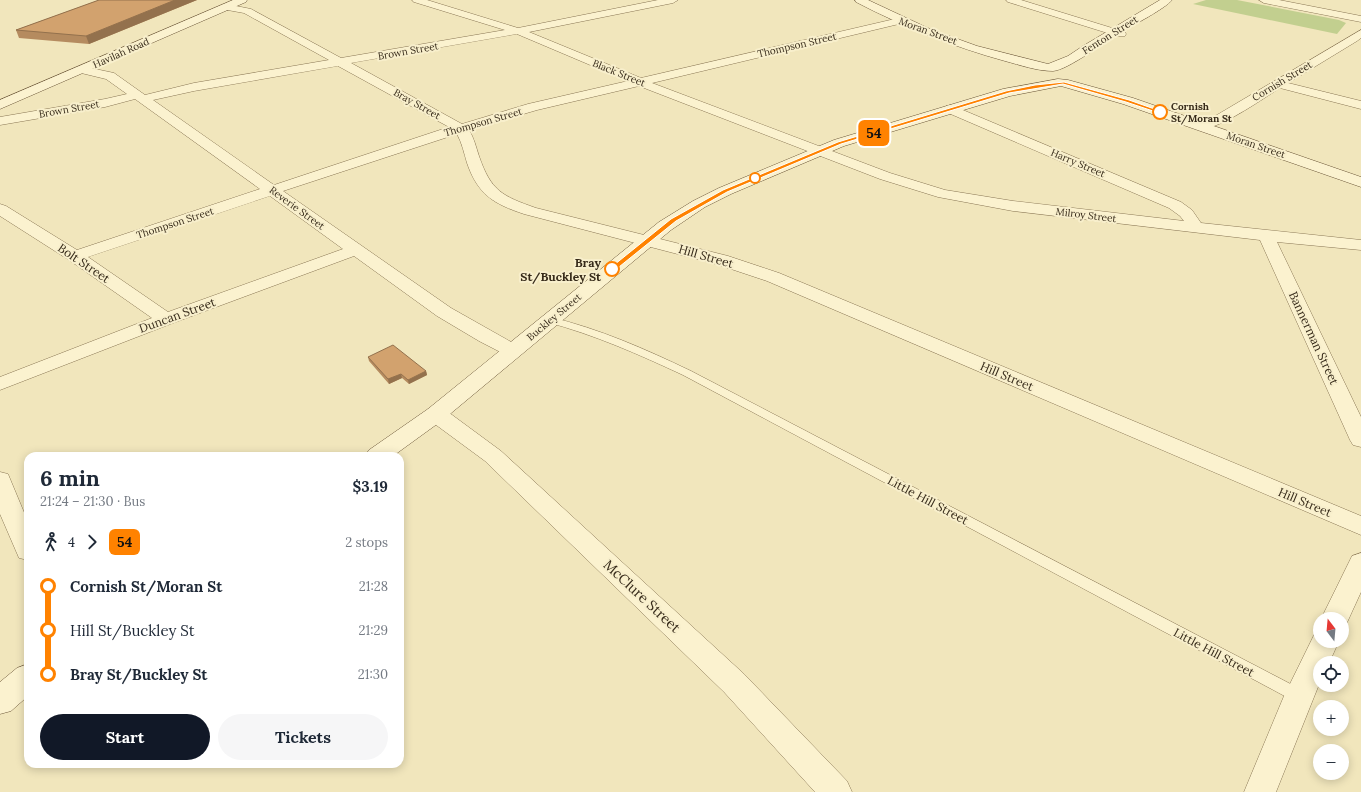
<!DOCTYPE html>
<meta charset="utf-8">
<style>
body{margin:0;font-family:Lora,serif;background:#f6f6f7;color:#1f2937;height:100vh;display:flex;flex-direction:column;font-size:15px;white-space:nowrap}
*{box-sizing:border-box;margin:0}
p{font-size:13px;color:#747a83}
.icon{flex:none;width:22px;height:22px;fill:none;stroke:currentColor;stroke-width:2;stroke-linecap:round;stroke-linejoin:round}
.map{position:relative;flex:1;overflow:hidden}
.sheet{position:absolute;left:24px;top:452px;width:380px;height:316px;display:flex;flex-direction:column;background:#fff;border-radius:12px;box-shadow:0 2px 10px #0003}
.sheet>*{flex:none}
.badge{padding:0 8px;border-radius:6px;font-size:14px;line-height:26px}
.needle{width:26px;rotate:344deg}
.controls{position:absolute;left:1313px;top:612px;display:grid;gap:8px}
.controls a{display:grid;place-items:center;width:36px;height:36px;border-radius:50%;background:#fff;box-shadow:0 2px 10px #0003;font-size:20px}
.map>.badge{position:absolute;translate:-50% -50%;box-shadow:0 0 0 2px #fff}
.legs{display:flex;align-items:center;gap:6px;height:44px;padding:0 16px;font-size:13px}
.legs p{margin-inline-start:auto}
.headline{display:flex;align-items:center;justify-content:space-between;height:68px;padding:0 16px}
h1{font-size:22px;font-weight:700;line-height:30px}
.primary-button{display:flex;gap:8px;margin-top:auto;padding:8px 16px}
.primary-button a{flex:1;height:46px;border-radius:24px;background:#111827;color:#fff;font-size:16px;font-weight:700;line-height:46px;text-align:center}
.primary-button a+a{background:#f6f6f7;color:#1f2937}
ul{padding:0 16px;list-style:none}
li{display:flex;align-items:center;gap:14px;height:44px;font-size:15px}
li i{display:grid;place-items:center;width:6px;height:100%;margin:0 5px;background:currentColor}
li i::after{content:'';width:10px;height:10px;margin:-5px;border:3px solid;border-radius:50%;background:#fff}
li p{margin-inline-start:auto}
li:first-child i{background:linear-gradient(#0000 50%,currentColor 0)}
li:last-child i{background:linear-gradient(currentColor 50%,#0000 0)}
.map>svg:first-child{display:block}
.green{fill:#c2cf8f}
.lines{fill:none;stroke-linecap:round;stroke-linejoin:round}
.lane-casing{stroke:#897654;stroke-width:1}
.street-casing{stroke:#897654;stroke-width:1}
.secondary-casing{stroke:#6b5638;stroke-width:1}
.lane{fill:#fbf2cf;fill-rule:evenodd}
.street{fill:#fbf2cf;fill-rule:evenodd}
.secondary{fill:#fbf2cf;fill-rule:evenodd}
.wall{fill:#b58b5f}
.shaded-wall{fill:#93714d}
.building{fill:#d2a26e;stroke:#93714d}
.line-1{fill:#ff8200;stroke:#fff}
.stop-1-dot{fill:#fff;stroke:#ff8200;stroke-width:2}
.labels{text-anchor:middle;dominant-baseline:central;stroke-width:4;stroke-linejoin:round;paint-order:stroke}
.far-street-label{font-size:10px;fill:#372b1a;stroke:#f8efcc}
.far-stop-label{font-size:10px;font-weight:bold;fill:#372b1a;stroke:#f8efcc;text-anchor:start}
.street-label{font-size:12px;fill:#372b1a;stroke:#f8efcc}
.stop-label{font-size:12px;font-weight:bold;fill:#372b1a;stroke:#f8efcc;text-anchor:end}
.near-street-label{font-size:14px;fill:#372b1a;stroke:#f8efcc}
</style>
<div class="map">
<svg width="1361" height="792" viewBox="0 0 1361 792">
<rect width="100%" height="100%" fill="#f1e6bc"/>
<path class="green" d="M1206,0H1237L1339,20L1346,23L1337,34L1193,4Z"/>
<g class="lines">
<defs>
<path id="lane" d="M550,317C600,329 645,349 691,371L1304,691L1307,696L1304,701L1299,703L1294,701L683,375C638,354 595,335 547,322L545,320L547,318Z"/>
<path id="street" d="M412,0H427L518,28L658,0H678L673,3L529,32L641,78L899,18L903,19L904,21L903,23L652,83L890,173L945,190L1013,201L1184,221L1180,216L1169,208L946,112L945,109L946,106L951,105L1181,202L1192,210L1201,223L1361,240V250L1277,242L1361,417V447L1353,445L1350,440L1260,240L1013,211L938,197L880,179L639,86L537,110L469,130C474,138 476,147 479,156C491,191 502,196 536,208L728,256L779,273L1361,516V535L767,281L716,264L524,214C494,204 478,195 467,163C464,153 462,143 457,134L283,191L451,308L520,347L523,351L520,355L513,357L506,355L479,341L437,316L354,256L173,323L0,390V377L152,318L69,260L0,216V204L6,206L77,250L260,189L135,99L105,107L0,125V117L105,99L127,94L106,79L77,72L75,70L77,68L81,66L114,73L145,95L194,83L329,60L244,13L222,9L221,7L222,5L226,4L251,9L341,58L505,30L414,2ZM517,34L628,81L528,104L462,124L351,63ZM338,66L449,127L274,185L153,100L194,91ZM270,196L343,249L168,312L88,257Z
M1006,0H1021L1125,32L1126,34L1125,36H1117L1008,2Z
M1259,0H1279L1361,16V22L1264,3Z
M1361,30V38L1357,41L1288,83L1361,101V109L1280,88C1262,99 1215,133 1196,129L1194,126L1196,123L1210,119Z
M436,407L444,409L501,451L744,674L847,781L852,792H815L724,692L485,461L428,419L425,414L428,409Z
M0,472L8,474L28,522V560L19,558L0,514Z
M1361,553V592L1345,627L1342,628V619H1321L1352,556Z
M1320,631V641H1339L1329,663H1320V682L1276,792H1244L1284,696L1315,633Z"/>
<path id="secondary" d="M233,0H247L246,2L0,109V100Z
M855,0H868L930,29L977,46L1048,64L1068,56L1083,46L1160,0H1172C1166,8 1132,26 1121,32C1106,41 1068,70 1053,71C1037,71 1020,65 1005,61C954,47 904,27 856,2Z
M1058,79L1068,80L1133,98L1361,177V187L1123,104L1061,86L1010,96L844,146L731,194L705,207L671,230L444,419L393,456H365L369,450L428,409L659,222L693,201L719,188L834,140L1003,89Z
M28,664V696L11,711L0,714V682L17,668Z"/>
</defs>
<use href="#lane" class="lane-casing"/>
<use href="#street" class="street-casing"/>
<use href="#secondary" class="secondary-casing"/>
<use href="#lane" class="lane"/>
<use href="#street" class="street"/>
<use href="#secondary" class="secondary"/>
</g>
<path class="wall" d="M99,0H197L89,44L19,38L16,30Z
M368,357L426,371L427,375L409,384L402,378L389,384L369,361Z"/>
<path class="shaded-wall" d="M175,0H197L89,44L86,36Z
M426,371L427,375L409,384L408,380Z
M401,374L402,378L389,384L388,379Z"/>
<path class="building" d="M99,0H175L86,36L16,30Z
M393,345L426,371L408,380L401,374L388,379L368,357Z"/>
<path class="line-1" d="M1064,82L1129,100L1163,112L1159,113L1126,102L1063,84L1009,93L841,144L727,192L676,221L614,271L609,269L671,219L723,190L838,142L1006,91L1035,85Z"/>
<g class="stop-1-dot">
<circle cx="1160" cy="112" r="7"/>
<circle cx="755" cy="178" r="5"/>
<circle cx="612" cy="269" r="7"/>
</g>
<g class="labels">
<g class="far-street-label">
<text transform="translate(928 31) rotate(20)">Moran Street</text>
<text transform="translate(1110 35) rotate(-32)">Fenton Street</text>
<text transform="translate(797 45) rotate(-13)">Thompson Street</text>
<text transform="translate(408 51) rotate(-10)">Brown Street</text>
<text transform="translate(121 53) rotate(-24)">Havilah Road</text>
<text transform="translate(619 73) rotate(22)">Black Street</text>
<text transform="translate(1282 81) rotate(-31)">Cornish Street</text>
<text transform="translate(417 104) rotate(29)">Bray Street</text>
<text transform="translate(69 109) rotate(-10)">Brown Street</text>
<text transform="translate(483 122) rotate(-16)">Thompson Street</text>
<text transform="translate(1256 145) rotate(19)">Moran Street</text>
<text transform="translate(1078 163) rotate(23)">Harry Street</text>
<text transform="translate(297 208) rotate(36)">Reverie Street</text>
<text transform="translate(1086 215) rotate(7)">Milroy Street</text>
<text transform="translate(175 223) rotate(-18)">Thompson Street</text>
<text transform="translate(554 317) rotate(-40)">Buckley Street</text>
</g>
<g class="far-stop-label">
<text x="1171" y="106">Cornish<tspan x="1171" dy="12">St/Moran St</tspan></text>
</g>
<g class="street-label">
<text transform="translate(706 256) rotate(16)">Hill Street</text>
<text transform="translate(84 263) rotate(34)">Bolt Street</text>
<text transform="translate(177 315) rotate(-20)">Duncan Street</text>
<text transform="translate(1314 338) rotate(65)">Bannerman Street</text>
<text transform="translate(1007 376) rotate(23)">Hill Street</text>
<text transform="translate(928 500) rotate(28)">Little Hill Street</text>
<text transform="translate(1305 502) rotate(23)">Hill Street</text>
<text transform="translate(1214 652) rotate(28)">Little Hill Street</text>
</g>
<g class="stop-label">
<text x="601" y="262">Bray<tspan x="601" dy="14">St/Buckley St</tspan></text>
</g>
<g class="near-street-label">
<text transform="translate(642 596) rotate(43)">McClure Street</text>
</g>
</g>
</svg>
<div class="controls">
<a><svg class="needle" viewBox="-14 -14 28 28"><path d="M0-13l5 13h-10z" fill="#e53935"/><path d="M0 13l5-13h-10z" fill="#747a83"/></svg></a>
<a><svg class="icon" aria-label="locate" viewBox="0 0 24 24"><circle cx="12" cy="12" r="6"/><path d="M12 2v4M12 18v4M2 12h4M18 12h4"/></svg></a>
<a>+</a>
<a>−</a>
</div>
<b class="badge" style="left:874px;top:133px;background:#ff8200;color:#111">54</b>
<section class="sheet">
<div class="headline"><div><h1>6 min</h1><p>21:24 – 21:30 · Bus</p></div><b>$3.19</b></div>
<div class="legs"><svg class="icon" aria-label="walk" viewBox="0 0 24 24"><circle cx="13" cy="4" r="2"/><path d="M13 8l-2 6 4 7M11 14l-3 7M7 12l3-4h3l4 4"/></svg>4<svg class="icon" aria-label="forward" viewBox="0 0 24 24"><path d="M9 5l7 7-7 7"/></svg><b class="badge" style="background:#ff8200;color:#111">54</b><p>2 stops</p></div>
<ul>
<li><i style="color:#ff8200"></i><b>Cornish St/Moran St</b><p>21:28</p></li>
<li><i style="color:#ff8200"></i><span>Hill St/Buckley St</span><p>21:29</p></li>
<li><i style="color:#ff8200"></i><b>Bray St/Buckley St</b><p>21:30</p></li>
</ul>
<div class="primary-button"><a>Start</a><a>Tickets</a></div>
</section>
</div>
